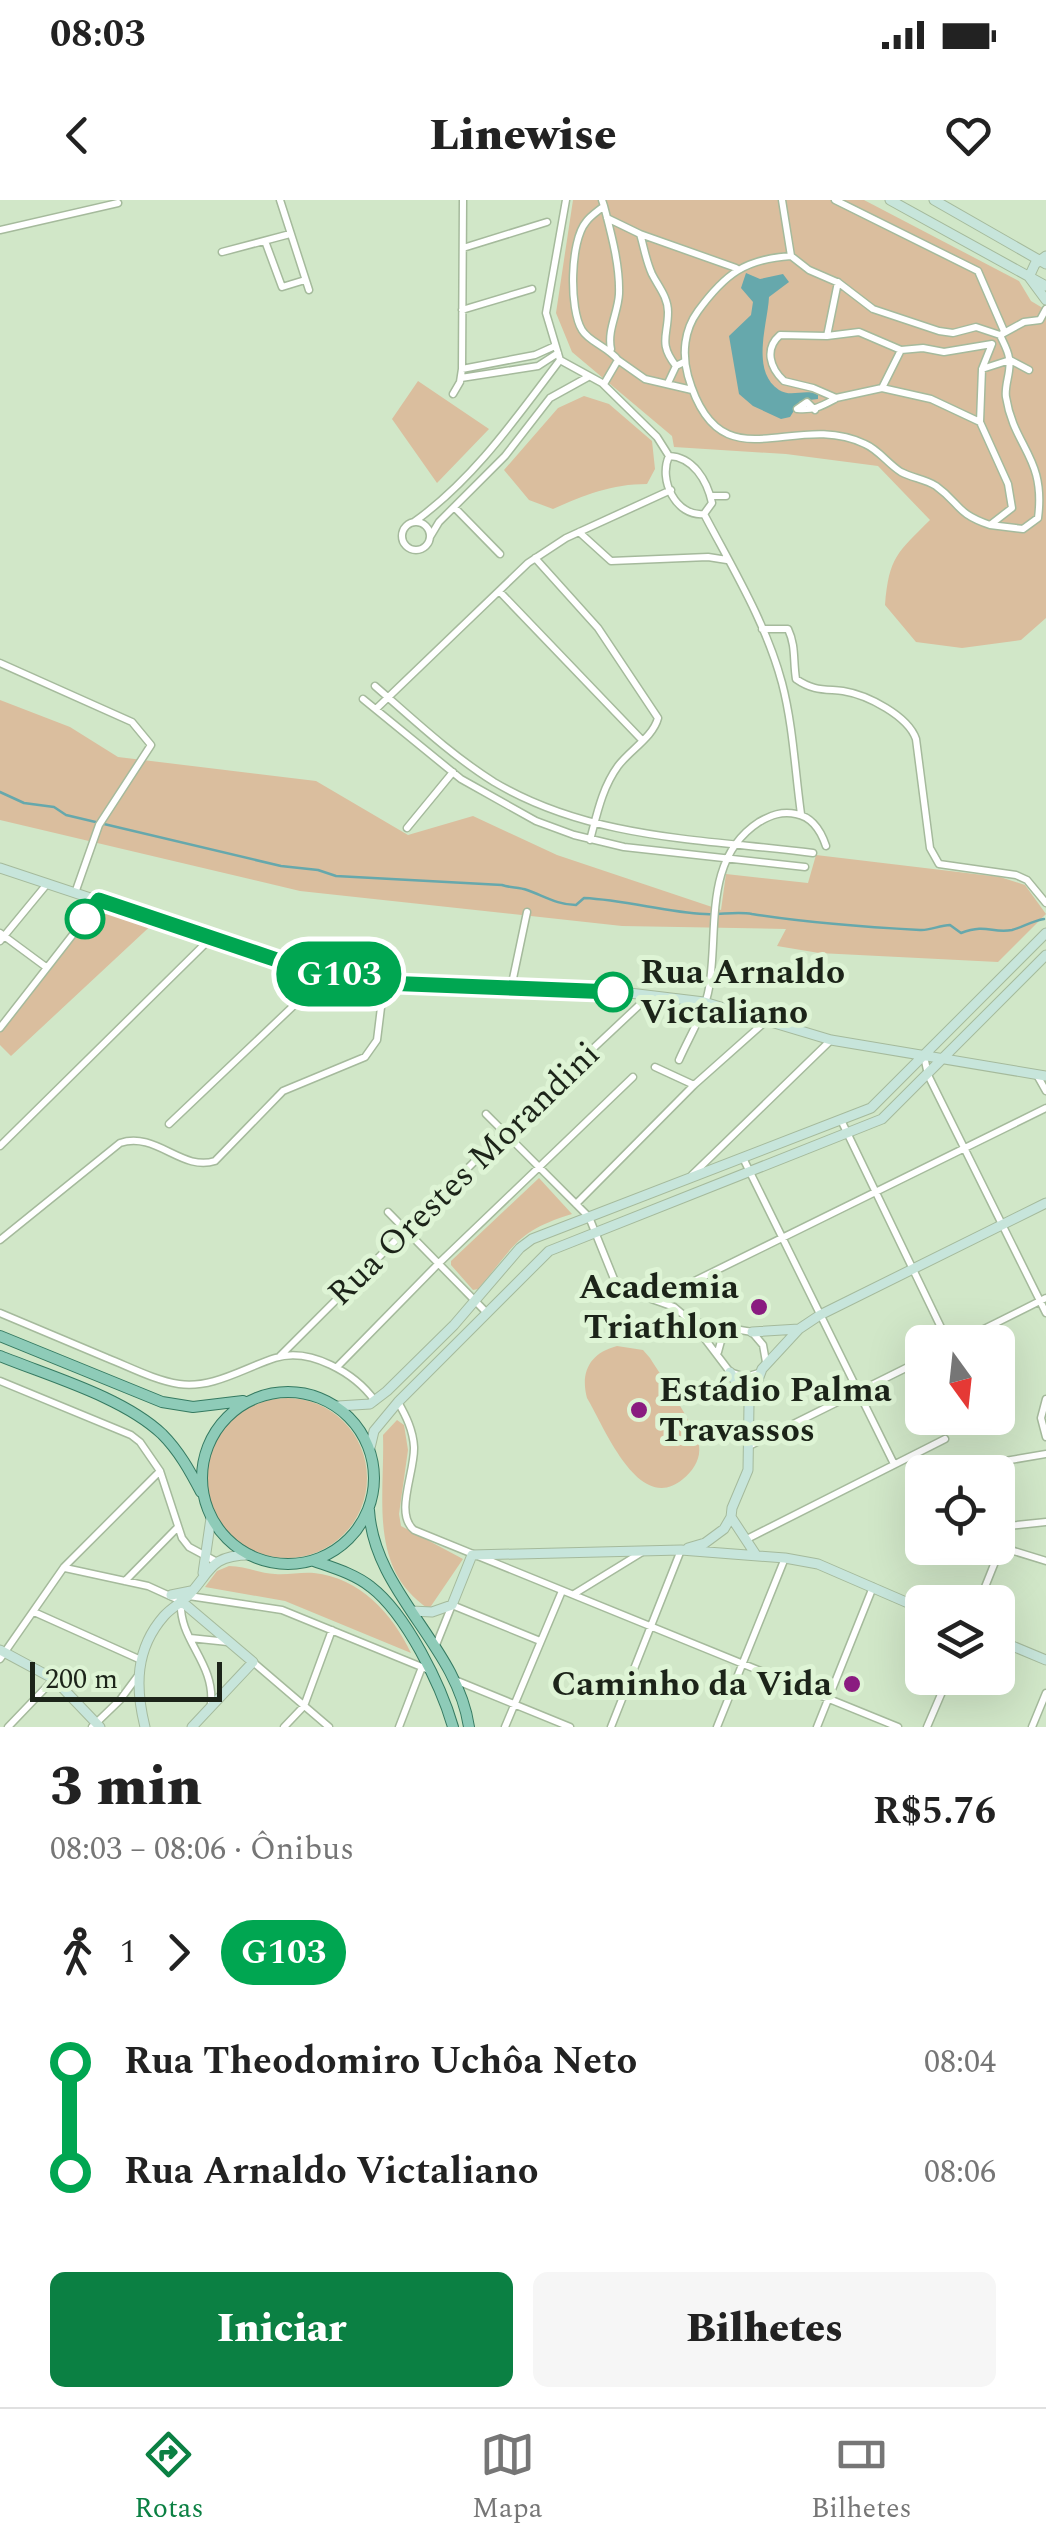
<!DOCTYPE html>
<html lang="pt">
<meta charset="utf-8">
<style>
body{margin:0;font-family:Spectral,serif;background:#f6f6f6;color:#222;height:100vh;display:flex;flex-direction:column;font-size:38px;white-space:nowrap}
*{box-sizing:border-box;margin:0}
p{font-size:32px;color:#767676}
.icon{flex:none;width:55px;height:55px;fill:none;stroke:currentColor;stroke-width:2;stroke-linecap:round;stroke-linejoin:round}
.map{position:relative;height:1527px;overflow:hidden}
.details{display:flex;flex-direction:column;background:#fff;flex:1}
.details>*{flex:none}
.badge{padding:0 20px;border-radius:32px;font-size:35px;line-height:65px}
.needle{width:65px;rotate:165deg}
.controls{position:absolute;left:905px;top:1125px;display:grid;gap:20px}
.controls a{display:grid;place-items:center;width:110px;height:110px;border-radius:15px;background:#fff;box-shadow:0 10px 40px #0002;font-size:50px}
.scale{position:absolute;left:30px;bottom:25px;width:192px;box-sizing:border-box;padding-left:10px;border:5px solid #1c2419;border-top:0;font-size:28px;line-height:35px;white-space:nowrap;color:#1c2419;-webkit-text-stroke:8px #def4d5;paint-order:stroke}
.map>.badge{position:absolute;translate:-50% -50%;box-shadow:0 0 0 5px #fff}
.legs{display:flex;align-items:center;gap:15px;height:110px;padding:0 50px;font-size:32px}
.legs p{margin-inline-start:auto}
.head{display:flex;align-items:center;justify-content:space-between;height:170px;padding:0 50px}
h1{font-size:55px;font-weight:800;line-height:75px}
.action{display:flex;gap:20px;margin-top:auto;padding:20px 50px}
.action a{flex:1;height:115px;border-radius:15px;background:#0b8043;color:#fff;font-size:40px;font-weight:800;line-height:115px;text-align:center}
.action a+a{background:#f6f6f6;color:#222}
ul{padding:0 50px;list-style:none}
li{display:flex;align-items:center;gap:35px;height:110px;font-size:38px}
li i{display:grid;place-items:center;width:15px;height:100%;margin:0 12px;background:currentColor}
li i::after{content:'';width:25px;height:25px;margin:-12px;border:8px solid;border-radius:50%;background:#fff}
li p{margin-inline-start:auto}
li:first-child i{background:linear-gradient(#0000 50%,currentColor 0)}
li:last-child i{background:linear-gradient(currentColor 50%,#0000 0)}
.status{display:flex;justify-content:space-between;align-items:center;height:70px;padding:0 50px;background:#fff;direction:ltr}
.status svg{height:28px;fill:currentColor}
header{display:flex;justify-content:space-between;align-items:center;height:130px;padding:0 50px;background:#fff;font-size:45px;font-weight:800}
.tabs{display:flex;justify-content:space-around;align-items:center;height:140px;border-top:2px solid #e0e0e0;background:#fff;font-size:28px;color:#767676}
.tabs a{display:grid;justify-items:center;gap:5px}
.tabs .current{color:#0b8043}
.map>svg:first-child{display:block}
.green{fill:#dabe9e}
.water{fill:#66a8ac}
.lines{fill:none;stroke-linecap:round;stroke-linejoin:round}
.stream{stroke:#66a8ac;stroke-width:2.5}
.street-casing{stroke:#a5ba9c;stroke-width:9}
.secondary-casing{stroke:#a5ba9c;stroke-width:11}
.primary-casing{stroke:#357a61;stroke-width:12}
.street{stroke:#fff;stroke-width:6}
.secondary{stroke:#c7e5db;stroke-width:9}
.primary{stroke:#8ecbb8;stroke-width:10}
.line-1-casing{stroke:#fff;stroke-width:22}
.line-1{stroke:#00a651;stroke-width:15}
.stop-1-dot{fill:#fff;stroke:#00a651;stroke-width:5}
.poi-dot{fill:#8a1c80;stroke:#def4d5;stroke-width:4}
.labels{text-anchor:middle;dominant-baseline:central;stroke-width:10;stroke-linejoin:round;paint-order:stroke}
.stop-label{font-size:35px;font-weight:bold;fill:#1c2419;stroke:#def4d5;text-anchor:start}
.street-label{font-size:35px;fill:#1c2419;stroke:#def4d5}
.poi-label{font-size:35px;font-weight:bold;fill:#1c2419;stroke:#def4d5;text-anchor:end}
</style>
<div class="status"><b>08:03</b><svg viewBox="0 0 49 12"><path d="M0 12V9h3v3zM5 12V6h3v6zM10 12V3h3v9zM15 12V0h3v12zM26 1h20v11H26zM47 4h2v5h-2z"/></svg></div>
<header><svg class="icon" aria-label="back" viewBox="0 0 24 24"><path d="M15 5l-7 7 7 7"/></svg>Linewise<svg class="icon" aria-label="heart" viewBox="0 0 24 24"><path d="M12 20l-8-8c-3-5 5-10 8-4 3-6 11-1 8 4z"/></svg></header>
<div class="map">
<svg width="1046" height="1527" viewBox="0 0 1046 1527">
<rect width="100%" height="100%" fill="#d1e7c8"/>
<path class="green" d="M573,0H864L1019,81L1031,101L1046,110V418L1021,440L962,448L916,442L885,405C889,357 897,353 930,320L878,266L786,254L674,247L672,236L572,152L556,113Z
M418,181L489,229L437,283L392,219Z
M584,196L609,204L652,241L655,269L647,284C612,284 584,295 553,309L529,300L504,270L558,208Z
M0,500L70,527L118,557L316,581L408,635L473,616L557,655L721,710L726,674L808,683L816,655L1000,677L1025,685L1046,714L998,762L819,753L777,746L786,729L622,726L300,691L0,620Z
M99,701L158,719L11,856L0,845V828Z
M539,978L572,1014C516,1031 514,1047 478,1089L473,1090L451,1065V1061Z
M617,1146L643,1150L650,1158C662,1177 696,1227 699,1246C701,1259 693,1271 683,1279C639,1316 605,1228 587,1198C580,1172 590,1153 617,1146Z
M207 1278a80 80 0 1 1 160 0a80 80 0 1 1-160 0Z
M397,1220L404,1225L408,1250L399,1314L401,1326L463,1359L429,1409C368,1369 385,1298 383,1235Z
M229,1366C245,1366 259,1373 275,1374C288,1375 301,1372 314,1373C360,1378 392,1413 411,1453L285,1401L205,1387L217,1371Z"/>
<path class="water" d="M746,73L760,79L783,74L789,82L769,97C768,123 750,171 779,190C791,198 806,188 818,195V199L800,201L790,217L781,219L753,206L739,194L729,136L751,115L753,102L741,88Z"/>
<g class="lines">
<path class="stream" d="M0,592L24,603L54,607L66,615L281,666L318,670L336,676L502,685C510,688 519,687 527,690C544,696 558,705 576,705L584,698C627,700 664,712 705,714C720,715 737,711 752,714C808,723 864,727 920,730C929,731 940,725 950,725L961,733C987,723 992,734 1012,730C1023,727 1032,721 1044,719"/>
<defs>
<path id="street" d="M280,0L309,90
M566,0L546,113L560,160L602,183L657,237L669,256C658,280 676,317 704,314
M602,0L604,6C598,11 590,16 586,22C570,41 569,109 582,130C589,142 608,147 618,160
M782,0L791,56
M835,0L978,71L1004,131
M604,6C611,33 620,65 619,94C618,113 607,130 611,149
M607,18L640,34C644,47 646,61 652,74C658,86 668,97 668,112C668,136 658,143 676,166
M0,30L118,3
M640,34L736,68
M265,41L282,87L305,80
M463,48L547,22
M222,52L290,34
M462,110L532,89
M859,132L901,150L882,188L836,198L813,188L784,181C770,168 764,149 780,135L827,136Z
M1002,134L1024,122L1040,120L1046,109
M827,136L838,82
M462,169L535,155L555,146
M982,169L1010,160L1029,170
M461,178L538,166L558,153
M668,183L676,166L684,162
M604,184L618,160L645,179L692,190
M882,188L931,199L980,222L982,169L992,144L944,152L923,148L901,150
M453,194L460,182L462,169L463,0
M815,210L807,202L797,209C815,210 820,207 835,199
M980,222L1008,284L1012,308L990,325C955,313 961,304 936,286C925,279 912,278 901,272C888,264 879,250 865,244C792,209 720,288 688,176C682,154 684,130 698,111C725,74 745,59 791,56L809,70L839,83L873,109L939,131L953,133L976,127L1000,135C1003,142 1008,150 1009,158C1012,170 1004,185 1006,197C1014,248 1046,257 1038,318L1023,329L990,325
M669,256C693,257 707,280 712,303L704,314
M711,296H726
M454,307L500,354
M704,314C733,369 766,423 782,483C793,525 795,571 801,614
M414,322C474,279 516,218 560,160
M402 336a14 14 0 1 1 28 0a14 14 0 1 1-28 0Z
M579,332L611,361L708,357L727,360
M430,337L439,322L505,256L550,198L588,177
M535,358L598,428L658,518C653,537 630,550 618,566C602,588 597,614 590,640
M499,391L642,540
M762,429H788C796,446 793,460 796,479C813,491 825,489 843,491C868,495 908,516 916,539L930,648L939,664L1016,675L1027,680L1046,703
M0,463L132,522L151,545L99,625L75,693
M375,486C413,519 451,555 494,582C592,640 704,639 813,653
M363,499L461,579L536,621L574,635L624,647L805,667
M376,509L528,363L566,338L671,290
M407,628L453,572
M0,733L46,767
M0,741L47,684
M511,788L527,712
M0,828L99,701
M924,856L928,875L1046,1113
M679,860C689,837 705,812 709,788C719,732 702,659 759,622C771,615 782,611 796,614C813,617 821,631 826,646
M655,867L694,885
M1037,875L1046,891
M486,914L589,1017L614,1079L623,1089L674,1107L692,1122L730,1172L745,1177L759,1173
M841,920L948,1142
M169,924L328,773
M0,946L212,737
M743,958L894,1264
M692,975L830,841
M576,1004L694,885L766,821
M388,1012L487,1113
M0,1040L120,943C156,931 182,972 215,961L283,891L365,857L377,840L384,783
M658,1099L1046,908
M0,1113C36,1128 71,1143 107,1158C130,1167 154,1180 179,1184C212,1189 244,1168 275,1158C310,1147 355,1173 375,1201
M694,1122L752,1132L763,1145L766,1162
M958,1142L1046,1098
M718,1152L721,1141L737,1129
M280,1156L504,932L649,796
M337,1167L438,1064L633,877
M0,1181L131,1235L140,1242L160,1271L182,1338L189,1347L217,1362
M1046,1199L1041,1218L1046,1237
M398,1202C406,1216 413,1230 414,1247C415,1272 394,1314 414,1330L898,1527
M751,1245L922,1160
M981,1265L1046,1254
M998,1327L1046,1322
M747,1339L945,1239
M65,1368L148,1386L181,1401C178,1440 215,1462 211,1504
M125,1381L177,1328
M574,1394L644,1351
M189,1396L282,1410L429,1470
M979,1402L1001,1347L1046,1361
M34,1412L141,1460
M190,1438L228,1442
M436,1445L452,1405L540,1441
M0,1459L64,1367L160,1271
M253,1462L329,1527
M455,1480L570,1527
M8,1527L54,1479
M92,1527L120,1500L137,1477
M284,1527L304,1506L332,1430
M399,1527L422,1467
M505,1527L562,1391
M611,1527L681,1350
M717,1527L785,1358
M817,1527L873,1387
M927,1527L948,1478
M1032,1527L1046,1493"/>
<path id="secondary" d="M890,0L1046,86
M934,0L1046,64
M1046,56L1035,64L1029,77L1046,100
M0,668L283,762L384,783L613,791L704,802L831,840L1046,876
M752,1132L799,1129
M730,1172L749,1204
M338,1206L370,1204L387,1191L454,1125L520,1048L532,1039L871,908L1046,733
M370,1248L374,1231L398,1202L549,1051L882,919L1046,755
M731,1317L756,1355
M688,1348L705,1343L724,1329L731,1317L732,1308L748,1270L749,1204L762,1169L799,1129L820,1115L1046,1003
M203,1373L211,1318
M171,1395L191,1391
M181,1401L253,1462L192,1527
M412,1411L432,1412L452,1405L472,1355L681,1350L785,1358L818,1364L922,1409
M998,1440L1046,1460
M0,1450L54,1479L100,1527
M145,1527C135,1487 135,1449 164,1416C171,1408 181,1403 188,1396C211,1372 209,1355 250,1355"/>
<path id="primary" d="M0,1136L162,1202L193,1207L243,1201
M0,1156C49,1176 123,1197 162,1234C179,1251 190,1271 201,1292
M202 1278a86 86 0 1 1 172 0a86 86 0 1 1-172 0Z
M369,1310C374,1393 457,1445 469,1527
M314,1361C334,1368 355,1374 371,1387C406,1414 441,1485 453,1527"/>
</defs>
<use href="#street" class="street-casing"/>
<use href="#secondary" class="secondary-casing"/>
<use href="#primary" class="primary-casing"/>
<use href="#street" class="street"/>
<use href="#secondary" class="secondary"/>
<use href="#primary" class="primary"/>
</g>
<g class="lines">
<defs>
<path id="line-1" d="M85,719L99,700L283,762L384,783L613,792"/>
</defs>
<use href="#line-1" class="line-1-casing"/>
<use href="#line-1" class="line-1"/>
</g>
<g class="stop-1-dot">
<circle cx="85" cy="719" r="18"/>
<circle cx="613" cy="792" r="18"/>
</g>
<g class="poi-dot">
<circle cx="759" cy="1107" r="10"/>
<circle cx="639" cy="1210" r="10"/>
<circle cx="852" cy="1484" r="10"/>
</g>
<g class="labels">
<g class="stop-label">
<text x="640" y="772">Rua Arnaldo<tspan x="640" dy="40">Victaliano</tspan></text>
</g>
<g class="street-label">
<text transform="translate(464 974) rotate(-44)">Rua Orestes Morandini</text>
</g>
<g class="poi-label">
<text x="739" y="1087">Academia<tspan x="739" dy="40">Triathlon</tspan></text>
<text x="659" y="1190" text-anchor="start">Estádio Palma<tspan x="659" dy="40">Travassos</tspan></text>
<text x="832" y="1484">Caminho da Vida</text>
</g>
</g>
</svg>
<div class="controls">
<a><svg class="needle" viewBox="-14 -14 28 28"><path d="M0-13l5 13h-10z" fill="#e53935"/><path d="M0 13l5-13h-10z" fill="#767676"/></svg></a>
<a><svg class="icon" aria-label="locate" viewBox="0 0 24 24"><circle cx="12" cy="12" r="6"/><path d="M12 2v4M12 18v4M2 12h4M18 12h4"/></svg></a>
<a><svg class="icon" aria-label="layers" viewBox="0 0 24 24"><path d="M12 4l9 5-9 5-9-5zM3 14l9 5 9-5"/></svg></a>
</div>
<div class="scale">200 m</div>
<b class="badge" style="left:339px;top:774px;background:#00a651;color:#fff">G103</b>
</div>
<section class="details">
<div class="head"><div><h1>3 min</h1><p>08:03 – 08:06 · Ônibus</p></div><b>R$5.76</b></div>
<div class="legs"><svg class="icon" aria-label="walk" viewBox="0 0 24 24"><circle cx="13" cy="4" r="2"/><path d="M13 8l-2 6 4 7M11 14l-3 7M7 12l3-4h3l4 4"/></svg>1<svg class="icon" aria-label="forward" viewBox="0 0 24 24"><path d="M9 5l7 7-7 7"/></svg><b class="badge" style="background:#00a651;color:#fff">G103</b></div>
<ul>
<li><i style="color:#00a651"></i><b>Rua Theodomiro Uchôa Neto</b><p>08:04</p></li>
<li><i style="color:#00a651"></i><b>Rua Arnaldo Victaliano</b><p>08:06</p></li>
</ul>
<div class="action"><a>Iniciar</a><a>Bilhetes</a></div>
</section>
<nav class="tabs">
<a class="current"><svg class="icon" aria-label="directions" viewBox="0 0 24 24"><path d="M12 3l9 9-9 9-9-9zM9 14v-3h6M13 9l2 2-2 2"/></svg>Rotas</a>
<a><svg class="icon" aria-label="map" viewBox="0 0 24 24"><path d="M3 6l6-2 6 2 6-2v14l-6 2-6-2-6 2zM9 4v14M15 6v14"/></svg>Mapa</a>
<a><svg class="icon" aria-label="tickets" viewBox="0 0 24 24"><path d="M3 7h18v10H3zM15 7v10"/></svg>Bilhetes</a>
</nav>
